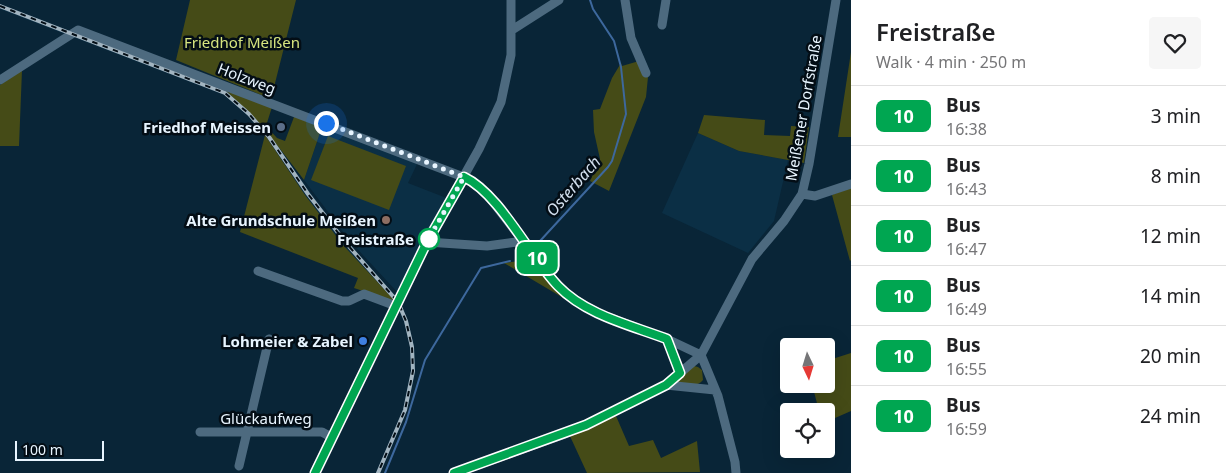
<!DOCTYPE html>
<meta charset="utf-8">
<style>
body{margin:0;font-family:"Noto Sans",sans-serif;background:#f6f6f6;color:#202124;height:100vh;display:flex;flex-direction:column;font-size:19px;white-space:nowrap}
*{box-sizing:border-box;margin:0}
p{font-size:16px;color:#757577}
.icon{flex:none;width:28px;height:28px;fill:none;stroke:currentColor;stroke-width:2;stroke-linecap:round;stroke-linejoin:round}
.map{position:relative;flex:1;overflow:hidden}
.drawer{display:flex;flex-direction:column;background:#fff;width:375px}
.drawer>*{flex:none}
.badge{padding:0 10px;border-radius:8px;font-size:18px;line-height:32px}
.needle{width:32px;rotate:176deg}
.tools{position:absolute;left:780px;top:338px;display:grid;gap:10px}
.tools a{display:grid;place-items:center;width:55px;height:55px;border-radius:5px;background:#fff;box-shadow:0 5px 20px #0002;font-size:25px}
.scale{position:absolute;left:15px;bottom:12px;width:89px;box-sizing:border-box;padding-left:5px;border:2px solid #e8f5ff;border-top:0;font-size:14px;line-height:18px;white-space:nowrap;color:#e8f5ff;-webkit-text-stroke:4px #030d15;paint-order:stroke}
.you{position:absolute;width:25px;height:25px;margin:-12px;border:4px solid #fff;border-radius:50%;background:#1a73e8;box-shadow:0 0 0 8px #1a73e833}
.map>.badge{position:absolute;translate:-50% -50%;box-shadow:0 0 0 2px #fff}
.round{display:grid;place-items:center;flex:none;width:52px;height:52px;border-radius:5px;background:#f6f6f6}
.headline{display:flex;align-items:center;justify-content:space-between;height:85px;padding:0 25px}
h1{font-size:24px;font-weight:600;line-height:38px}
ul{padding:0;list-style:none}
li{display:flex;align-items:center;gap:15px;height:60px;padding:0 25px;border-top:1px solid #e0e0e0}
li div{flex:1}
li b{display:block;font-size:19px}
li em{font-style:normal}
li .badge{min-width:55px;font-weight:700;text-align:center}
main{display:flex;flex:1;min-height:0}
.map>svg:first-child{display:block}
.built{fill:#0b2f45}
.green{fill:#454b17}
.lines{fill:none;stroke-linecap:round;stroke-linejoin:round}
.stream{stroke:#3d689d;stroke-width:2}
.minor{stroke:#4d6a7f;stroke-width:9}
.rail-casing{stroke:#a2b4c0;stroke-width:4}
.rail{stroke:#030d15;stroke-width:2;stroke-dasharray:5.5;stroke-linecap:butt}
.line-casing{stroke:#fff;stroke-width:11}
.line{stroke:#00a651;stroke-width:8}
.walk{stroke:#e8f5ff;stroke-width:5;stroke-dasharray:0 9}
.service-dot{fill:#5c6f8a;stroke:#030d15;stroke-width:2}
.education-dot{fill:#8d6e63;stroke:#030d15;stroke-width:2}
.stop-dot{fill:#fff;stroke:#00a651;stroke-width:2.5}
.shop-dot{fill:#3f7fe0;stroke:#030d15;stroke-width:2}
.labels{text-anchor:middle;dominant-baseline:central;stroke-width:5;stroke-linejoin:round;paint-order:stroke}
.park-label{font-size:15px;fill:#d7e57f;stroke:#030d15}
.street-label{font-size:15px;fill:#e8f5ff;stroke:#030d15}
.poi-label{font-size:15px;font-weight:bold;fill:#e8f5ff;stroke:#030d15;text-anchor:end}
.stop-label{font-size:15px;font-weight:bold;fill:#e8f5ff;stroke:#030d15;text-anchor:end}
.water-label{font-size:16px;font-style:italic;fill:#d3e0ef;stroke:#030d15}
</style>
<main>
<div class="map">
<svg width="851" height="473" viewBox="0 0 851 473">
<rect width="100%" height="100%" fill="#092537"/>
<path class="built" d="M0,4L226,91L250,113L271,136L310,192L348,242L399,300L408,321L414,346L415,372L407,411L380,473H376L403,410L411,372L410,346L404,322L396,302L343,245L305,195L265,135L248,116L224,95L0,9Z
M324,121L420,158L408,183L449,199L399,294L350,241L304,180Z
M698,133L739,151L788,160L774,221L748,253L662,213Z"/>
<path class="green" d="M190,0H296L271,99L176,60Z
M851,52V137H838Z
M639,61L645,77H648L646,97L609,191L590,181L600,159L594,132L593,110L600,109L612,78L621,63L622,66Z
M22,70L19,146H0V85Z
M227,89L272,107L266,126L277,138L285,141L297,109L324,121L304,180C280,148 256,118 226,91Z
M704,115L765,120L764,135L790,136L791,126L809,127L804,163L739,151L698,133Z
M265,135L305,195L343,245L396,302L354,288L358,278L240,232Z
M328,136L406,166L389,210L311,180Z
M851,187V260L850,261L832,195Z
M529,252L565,299L504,263L519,261Z
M851,353V411L826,422V411H819L812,384H826V361Z
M694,366L698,367L702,370L703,380C697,388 686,384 677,382V380Z
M616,416L629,446L653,440L661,458L697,441L700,472L587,473L569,434Z"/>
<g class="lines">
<path class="stream" d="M540,241L608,167L612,161L626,114L621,67L614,41L593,9L590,0
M385,473L406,422L425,360L481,268L510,261"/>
<path class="minor" d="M625,0L631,38L646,73
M662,25L666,0
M512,30L559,0
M0,80L78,30L466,178L486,193L549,275L570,297L600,314L667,339L701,355
M802,194L815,196L851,184
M427,242L487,246L524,241
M258,271L342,301H349L364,294L396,306
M667,339L680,373
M701,355L718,396L735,462L736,473
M666,385L715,390
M200,432H322L331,437
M239,466L269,339
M315,473L427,242L479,149L501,102L511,55V0
M455,473L565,434L628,405L666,385L701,355L752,259L784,221L802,194L809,164L836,0"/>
<defs>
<path id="rail" d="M0,6L225,93L249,114L269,137L308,194L346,243L398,302L406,321L412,347L413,371L405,410L378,473"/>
</defs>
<use href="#rail" class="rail-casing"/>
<use href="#rail" class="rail"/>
</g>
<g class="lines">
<defs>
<path id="line" d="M315,473L427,242L464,177C500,194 530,257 558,286C586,315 630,325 667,339L680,373L666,385L586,425L454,473"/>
</defs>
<use href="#line" class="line-casing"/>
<use href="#line" class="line"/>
<path class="walk" d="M326,123L464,177L427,242L429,239"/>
</g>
<circle class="service-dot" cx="281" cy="127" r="5"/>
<circle class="education-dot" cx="386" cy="220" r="5"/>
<circle class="stop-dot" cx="429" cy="239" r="10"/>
<circle class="shop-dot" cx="363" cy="341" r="5"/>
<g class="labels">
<g class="park-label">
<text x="242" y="42">Friedhof Meißen</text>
</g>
<g class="street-label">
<text transform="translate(247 78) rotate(21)">Holzweg</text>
<text transform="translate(803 108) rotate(-80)">Meißener Dorfstraße</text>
<text x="266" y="418">Glückaufweg</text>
</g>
<g class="poi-label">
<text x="271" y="127">Friedhof Meissen</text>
<text x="376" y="220">Alte Grundschule Meißen</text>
<text x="353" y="341">Lohmeier &amp; Zabel</text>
</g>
<g class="stop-label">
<text x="414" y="239">Freistraße</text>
</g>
<g class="water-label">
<text transform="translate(573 186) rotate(-49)">Osterbach</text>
</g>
</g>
</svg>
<div class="tools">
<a><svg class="needle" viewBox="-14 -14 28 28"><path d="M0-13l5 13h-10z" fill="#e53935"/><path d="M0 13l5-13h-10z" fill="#757577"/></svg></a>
<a><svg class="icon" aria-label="locate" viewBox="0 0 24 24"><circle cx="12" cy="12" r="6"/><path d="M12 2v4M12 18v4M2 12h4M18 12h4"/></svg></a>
</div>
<div class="scale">100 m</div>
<div class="you" style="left:326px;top:123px"></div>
<b class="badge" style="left:537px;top:258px;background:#00a651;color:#fff">10</b>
</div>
<section class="drawer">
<div class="headline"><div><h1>Freistraße</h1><p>Walk · 4 min · 250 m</p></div><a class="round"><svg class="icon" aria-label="heart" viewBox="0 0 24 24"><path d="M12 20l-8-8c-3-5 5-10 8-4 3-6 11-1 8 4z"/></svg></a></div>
<ul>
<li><span class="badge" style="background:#00a651;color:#fff">10</span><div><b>Bus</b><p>16:38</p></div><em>3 min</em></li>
<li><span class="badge" style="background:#00a651;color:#fff">10</span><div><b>Bus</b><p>16:43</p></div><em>8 min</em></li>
<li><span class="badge" style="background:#00a651;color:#fff">10</span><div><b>Bus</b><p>16:47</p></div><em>12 min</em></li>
<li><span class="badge" style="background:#00a651;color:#fff">10</span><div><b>Bus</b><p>16:49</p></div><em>14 min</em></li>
<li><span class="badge" style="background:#00a651;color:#fff">10</span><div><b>Bus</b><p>16:55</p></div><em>20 min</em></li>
<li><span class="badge" style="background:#00a651;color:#fff">10</span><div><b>Bus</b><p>16:59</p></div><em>24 min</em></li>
</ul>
</section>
</main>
